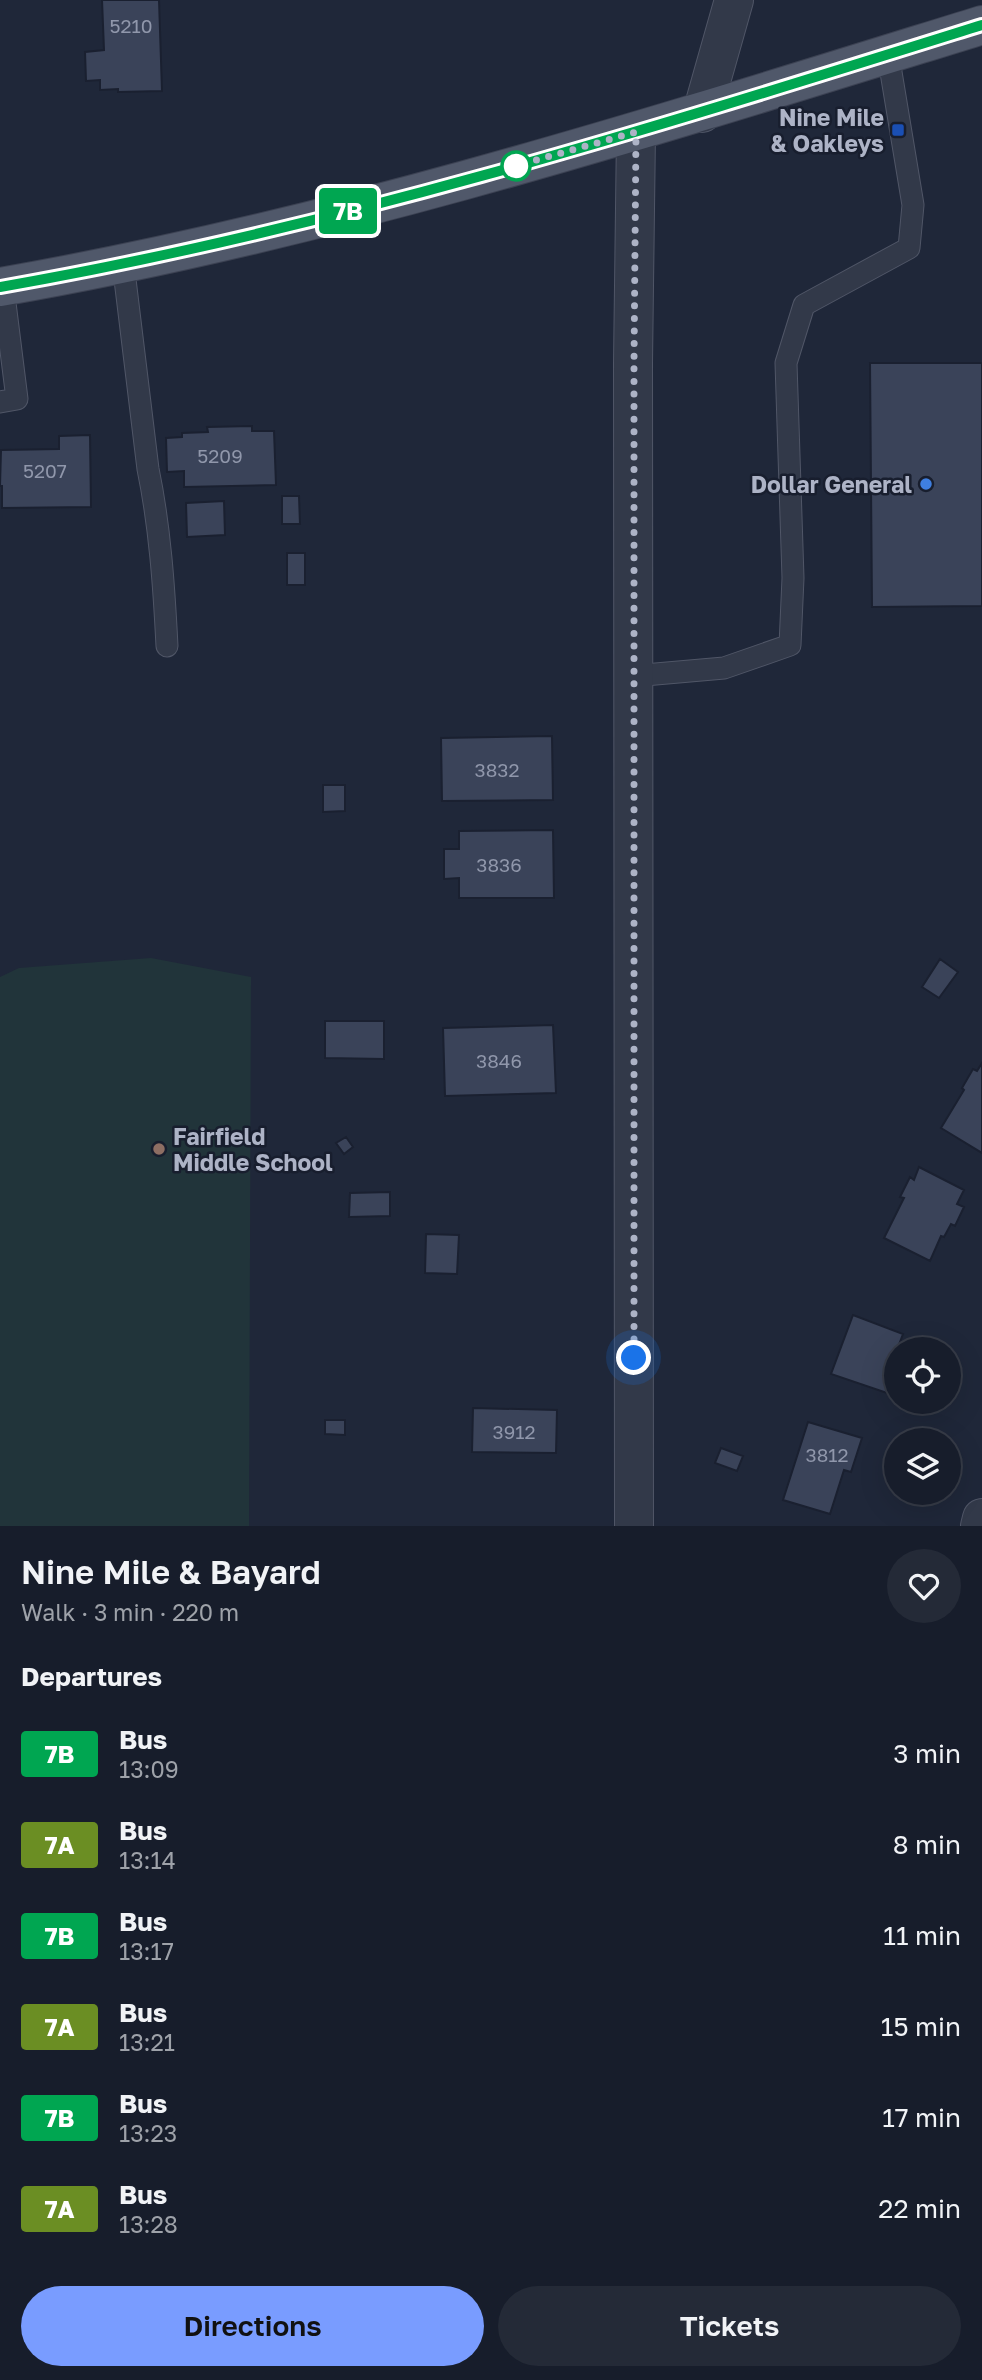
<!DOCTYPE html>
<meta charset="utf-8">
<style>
body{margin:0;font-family:"Golos Text",sans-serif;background:#242a37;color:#f1f3f6;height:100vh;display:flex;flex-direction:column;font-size:26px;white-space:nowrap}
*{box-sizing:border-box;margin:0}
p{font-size:23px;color:#9ea2a9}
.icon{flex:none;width:38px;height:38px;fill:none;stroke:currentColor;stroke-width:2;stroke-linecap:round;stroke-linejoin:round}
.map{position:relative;height:1526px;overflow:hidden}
.sheet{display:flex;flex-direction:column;background:#171d2b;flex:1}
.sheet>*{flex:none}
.badge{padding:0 14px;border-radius:5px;font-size:24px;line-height:46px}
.fabs{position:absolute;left:884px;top:1337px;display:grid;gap:14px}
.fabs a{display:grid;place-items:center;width:77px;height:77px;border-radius:50%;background:#171d2b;box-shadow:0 7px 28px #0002,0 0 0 2px #363b47;font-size:35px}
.you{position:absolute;width:35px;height:35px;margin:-18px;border:5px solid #fff;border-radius:50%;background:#1a73e8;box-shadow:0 0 0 10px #1a73e833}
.map>.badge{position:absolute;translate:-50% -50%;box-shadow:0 0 0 4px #fff}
h2{padding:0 21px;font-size:26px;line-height:63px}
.round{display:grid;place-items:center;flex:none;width:74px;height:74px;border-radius:37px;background:#242a37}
.head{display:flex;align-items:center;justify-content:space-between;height:119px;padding:0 21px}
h1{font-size:33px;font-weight:600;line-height:52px}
.primary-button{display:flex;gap:14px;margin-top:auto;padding:14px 21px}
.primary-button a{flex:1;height:80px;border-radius:42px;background:#799cff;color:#111;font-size:28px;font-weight:600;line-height:80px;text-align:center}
.primary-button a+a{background:#242a37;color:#f1f3f6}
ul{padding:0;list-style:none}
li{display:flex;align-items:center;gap:21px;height:91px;padding:0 21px}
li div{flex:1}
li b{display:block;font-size:26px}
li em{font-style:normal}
li .badge{min-width:77px;font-weight:700;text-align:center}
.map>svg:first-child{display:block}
.green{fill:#21343a}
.building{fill:#3a4359;stroke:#1a2030;stroke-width:2}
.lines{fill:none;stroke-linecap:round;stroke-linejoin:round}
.service-casing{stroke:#505667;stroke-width:23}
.minor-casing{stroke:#505667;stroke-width:40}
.primary-casing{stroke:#3c4253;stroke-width:40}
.service{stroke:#323949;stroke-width:21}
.minor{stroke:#323949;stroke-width:38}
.primary{stroke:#50586a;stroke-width:38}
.line-casing{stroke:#fff;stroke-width:16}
.line{stroke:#00a651;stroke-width:10}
.walk{stroke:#adb3c6;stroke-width:7;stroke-dasharray:0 12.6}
.transit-dot{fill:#1a4fb4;stroke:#181e2e;stroke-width:2.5}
.stop-dot{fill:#fff;stroke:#00a651;stroke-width:3.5}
.shop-dot{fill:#3f7fe0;stroke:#181e2e;stroke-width:2.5}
.education-dot{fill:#8d6e63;stroke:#181e2e;stroke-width:2.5}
.labels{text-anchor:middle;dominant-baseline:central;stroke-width:5;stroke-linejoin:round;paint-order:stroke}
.number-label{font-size:19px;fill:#9097ab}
.poi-label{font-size:23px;font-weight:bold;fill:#adb3c6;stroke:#181e2e;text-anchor:end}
</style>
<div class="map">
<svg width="982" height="1526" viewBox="0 0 982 1526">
<rect width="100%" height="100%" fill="#1f2739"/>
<path class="green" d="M151,958L251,977L249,1526H0V977L19,968Z"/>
<path class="building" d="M102,0H159L162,91L118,92V89L100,90V80L86,81L85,52L104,50Z
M870,363H982V606L872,607Z
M252,426V431H274L276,485L184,487V471L167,472L166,438L182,437V433L208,432L207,427Z
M90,435L91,507L2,508V486H0L1,450L59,449V436Z
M282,496H299L300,524H282Z
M224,501L225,535L187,537L186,503Z
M287,553H305V585H287Z
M552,736L553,800L442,801L441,738Z
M323,785H345V811L323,812Z
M553,830L554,898H459V878L444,879V849H459V831Z
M940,959L958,972L939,998L922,987Z
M325,1021H384V1059L325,1058Z
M553,1025L556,1093L445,1096L443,1028Z
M982,1063V1153L941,1128L964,1090L962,1088L973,1069L977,1071Z
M346,1137L353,1147L344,1154L336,1143Z
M919,1167L964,1190L957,1204L964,1207L955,1226L951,1224L944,1237L941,1236L930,1261L884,1238L904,1198L900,1197L910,1177L914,1180Z
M390,1192V1216L349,1217L350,1193Z
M426,1234L459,1235L457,1274L425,1273Z
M853,1315L903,1334L891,1366L896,1368L887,1393L831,1374Z
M473,1408L557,1410L556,1453L472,1452Z
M325,1420H345V1435L325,1434Z
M808,1422L862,1438L851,1472L844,1470L830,1514L783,1500Z
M721,1448L743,1456L737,1471L715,1463Z"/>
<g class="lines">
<defs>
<path id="service" d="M123,263L148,469C160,527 164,587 167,646
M0,402L17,399L3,287
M633,676L724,668L790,645L793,578L786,363L804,305L909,248L913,205L888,54"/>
<path id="minor" d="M702,113L734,0
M634,1526L633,363L636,132
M980,1526L982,1518"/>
<path id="primary" d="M0,287C334,229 659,125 982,25"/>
</defs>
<use href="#service" class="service-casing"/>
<use href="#minor" class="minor-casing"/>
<use href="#primary" class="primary-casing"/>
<use href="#service" class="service"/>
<use href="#minor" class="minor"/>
<use href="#primary" class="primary"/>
</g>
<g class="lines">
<defs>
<path id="line" d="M0,287C334,229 659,126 982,25"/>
</defs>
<use href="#line" class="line-casing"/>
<use href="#line" class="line"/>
<path class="walk" d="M516,166L508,168L636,132L634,363V1358"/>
</g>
<rect class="transit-dot" x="891" y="123" width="14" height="14" rx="3.5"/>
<circle class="stop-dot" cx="516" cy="166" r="14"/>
<circle class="shop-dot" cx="926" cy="484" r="7"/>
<circle class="education-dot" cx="159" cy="1149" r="7"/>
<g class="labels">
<g class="number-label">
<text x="131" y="25">5210</text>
<text x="220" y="455">5209</text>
<text x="45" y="470">5207</text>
<text x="497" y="769">3832</text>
<text x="499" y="864">3836</text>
<text x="499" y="1060">3846</text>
<text x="514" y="1431">3912</text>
<text x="827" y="1454">3812</text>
</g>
<g class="poi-label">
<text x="884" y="117">Nine Mile<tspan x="884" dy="26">&amp; Oakleys</tspan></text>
<text x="912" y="484">Dollar General</text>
<text x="173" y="1136" text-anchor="start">Fairfield<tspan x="173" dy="26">Middle School</tspan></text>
</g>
</g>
</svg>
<div class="fabs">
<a><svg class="icon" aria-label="locate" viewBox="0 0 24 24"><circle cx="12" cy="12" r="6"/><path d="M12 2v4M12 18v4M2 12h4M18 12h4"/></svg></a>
<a><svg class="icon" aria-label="layers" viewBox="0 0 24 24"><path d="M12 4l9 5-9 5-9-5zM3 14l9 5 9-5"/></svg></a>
</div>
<div class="you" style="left:634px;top:1358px"></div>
<b class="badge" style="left:348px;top:211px;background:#00a651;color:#fff">7B</b>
</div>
<section class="sheet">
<div class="head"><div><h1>Nine Mile &amp; Bayard</h1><p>Walk · 3 min · 220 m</p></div><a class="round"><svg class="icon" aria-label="heart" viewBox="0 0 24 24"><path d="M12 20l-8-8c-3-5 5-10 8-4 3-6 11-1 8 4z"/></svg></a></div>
<h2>Departures</h2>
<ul>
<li><span class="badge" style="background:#00a651;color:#fff">7B</span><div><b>Bus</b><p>13:09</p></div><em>3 min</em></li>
<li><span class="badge" style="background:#6b8e23;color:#fff">7A</span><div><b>Bus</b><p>13:14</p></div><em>8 min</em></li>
<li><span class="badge" style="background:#00a651;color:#fff">7B</span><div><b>Bus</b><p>13:17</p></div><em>11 min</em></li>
<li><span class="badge" style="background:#6b8e23;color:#fff">7A</span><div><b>Bus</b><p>13:21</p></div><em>15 min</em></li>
<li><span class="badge" style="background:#00a651;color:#fff">7B</span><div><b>Bus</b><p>13:23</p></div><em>17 min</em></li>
<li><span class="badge" style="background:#6b8e23;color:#fff">7A</span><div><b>Bus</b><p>13:28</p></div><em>22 min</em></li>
</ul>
<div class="primary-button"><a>Directions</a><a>Tickets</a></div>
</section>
